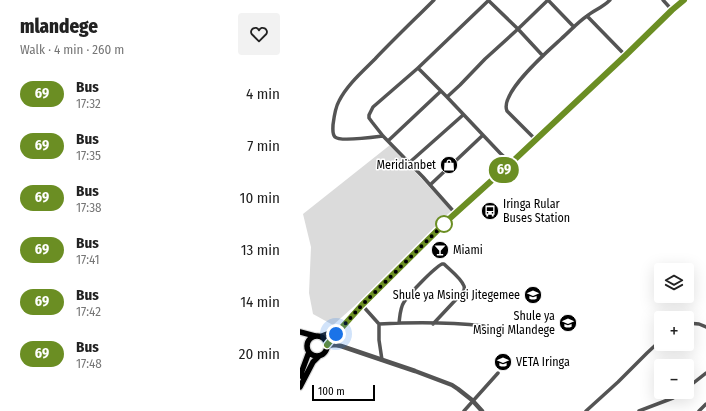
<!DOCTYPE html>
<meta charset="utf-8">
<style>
body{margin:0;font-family:"Fira Sans Condensed",sans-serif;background:#f2f2f2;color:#222;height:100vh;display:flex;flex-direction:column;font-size:15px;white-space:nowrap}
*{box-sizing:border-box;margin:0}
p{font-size:13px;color:#767676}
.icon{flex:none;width:22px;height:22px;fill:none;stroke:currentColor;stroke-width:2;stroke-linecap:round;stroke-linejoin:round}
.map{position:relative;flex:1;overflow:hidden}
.panel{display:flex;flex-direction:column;background:#fff;width:300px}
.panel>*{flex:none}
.badge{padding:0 8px;border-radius:13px;font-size:14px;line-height:26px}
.controls{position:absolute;left:354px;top:263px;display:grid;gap:8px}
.controls a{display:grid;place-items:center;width:40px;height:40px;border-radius:4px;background:#fff;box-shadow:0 4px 16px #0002;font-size:20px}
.scale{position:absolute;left:12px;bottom:10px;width:63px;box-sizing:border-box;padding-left:4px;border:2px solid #000;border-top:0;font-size:11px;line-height:14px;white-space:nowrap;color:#000;-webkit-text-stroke:3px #fff;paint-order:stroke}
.you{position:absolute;width:20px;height:20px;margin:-10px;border:3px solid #fff;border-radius:50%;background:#1a73e8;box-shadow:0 0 0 6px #1a73e833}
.map>.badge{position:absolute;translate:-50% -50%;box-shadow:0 0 0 2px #fff}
.round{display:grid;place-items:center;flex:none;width:42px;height:42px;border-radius:4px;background:#f2f2f2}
.headline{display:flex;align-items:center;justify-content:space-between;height:68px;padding:0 20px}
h1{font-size:19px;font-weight:800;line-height:30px}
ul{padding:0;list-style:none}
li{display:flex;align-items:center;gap:12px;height:52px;padding:0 20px}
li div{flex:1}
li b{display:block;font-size:15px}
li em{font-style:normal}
li .badge{min-width:44px;font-weight:700;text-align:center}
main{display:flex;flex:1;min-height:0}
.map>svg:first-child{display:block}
.green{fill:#dbdbdb}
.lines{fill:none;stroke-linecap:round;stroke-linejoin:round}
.trunk-casing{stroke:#dbdbdb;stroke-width:8}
.minor{stroke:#545454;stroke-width:3.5}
.tertiary{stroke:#545454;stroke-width:4.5}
.secondary{stroke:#212121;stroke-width:5}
.trunk{stroke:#000;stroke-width:5.5}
.line-casing{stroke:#fff;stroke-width:9}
.line{stroke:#6b8e23;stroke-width:6}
.walk{stroke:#000;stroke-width:4;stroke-dasharray:0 7.2}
.stop-dot{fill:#fff;stroke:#6b8e23;stroke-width:2}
.labels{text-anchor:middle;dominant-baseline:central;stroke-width:3;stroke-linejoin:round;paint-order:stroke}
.poi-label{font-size:12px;fill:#000;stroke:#fff;text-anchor:end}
</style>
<main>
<section class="panel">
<div class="headline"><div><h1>mlandege</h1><p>Walk · 4 min · 260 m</p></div><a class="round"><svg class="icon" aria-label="heart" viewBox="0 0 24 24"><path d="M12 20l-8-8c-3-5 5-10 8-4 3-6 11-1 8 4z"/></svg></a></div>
<ul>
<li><span class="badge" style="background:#6b8e23;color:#fff">69</span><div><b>Bus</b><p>17:32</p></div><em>4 min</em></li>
<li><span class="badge" style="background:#6b8e23;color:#fff">69</span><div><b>Bus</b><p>17:35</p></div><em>7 min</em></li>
<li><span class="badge" style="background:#6b8e23;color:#fff">69</span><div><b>Bus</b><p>17:38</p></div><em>10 min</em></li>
<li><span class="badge" style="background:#6b8e23;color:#fff">69</span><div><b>Bus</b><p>17:41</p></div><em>13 min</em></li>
<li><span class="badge" style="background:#6b8e23;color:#fff">69</span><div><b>Bus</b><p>17:42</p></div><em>14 min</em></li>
<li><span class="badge" style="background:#6b8e23;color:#fff">69</span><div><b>Bus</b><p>17:48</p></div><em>20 min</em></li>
</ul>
</section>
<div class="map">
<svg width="406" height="411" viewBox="0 0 406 411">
<rect width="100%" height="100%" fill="#fff"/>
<path class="green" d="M90,145L156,216L33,325L13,314L9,293L11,247L3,214Z"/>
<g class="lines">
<defs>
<path id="trunk" d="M0,332L15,336
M7 346a10 10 0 1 1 20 0a10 10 0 1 1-20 0Z
M0,376L9,352
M0,387L13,362L19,356"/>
</defs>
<use href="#trunk" class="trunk-casing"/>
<path class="minor" d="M248,0L274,27
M363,0L372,10
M189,1L218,29L243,56
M287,16L325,55
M118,68L147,97L200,153L211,163
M147,97L160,85L185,59L218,29L248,0
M83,136C75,137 40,142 35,137C32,134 33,129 33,125C34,117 35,108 39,101C47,85 62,72 75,59C94,39 114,20 134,0
M89,140L141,91
M236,140L207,111C199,93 249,50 261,39C270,31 278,22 287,16C295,10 303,7 310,0
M110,162L163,115
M130,185L183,135
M155,213L123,177L83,136L72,122L69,118V115L73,107L118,68L189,0
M62,305L79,324V340L82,360
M99,323C100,316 100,308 104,302C109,294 134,268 142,264H144C150,270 161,278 164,286C165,289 164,290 163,292L133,324
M387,323L399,324L406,327
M79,324C114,322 149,322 184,326
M387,388L406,373
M164,411L198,373
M286,411L318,382L347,353L361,340
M339,411L373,398L382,392
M399,411L406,404"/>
<path class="tertiary" d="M27,346L35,345L41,346L115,371L152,385L158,389L172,400L182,411"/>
<path class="secondary" d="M21,336L37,330
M27,345L35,334L62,305L148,220L211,163L305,74L325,55L372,10L384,0"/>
<use href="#trunk" class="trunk"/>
</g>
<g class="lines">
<defs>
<path id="line" d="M27,345L36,334L62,305L148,220L211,163L326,55L372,10L384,0"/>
</defs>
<use href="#line" class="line-casing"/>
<use href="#line" class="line"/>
<path class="walk" d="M36,334L62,305L148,220L144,224"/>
</g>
<defs>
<symbol id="shop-disc" viewBox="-11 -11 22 22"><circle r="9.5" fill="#000" stroke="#fff"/><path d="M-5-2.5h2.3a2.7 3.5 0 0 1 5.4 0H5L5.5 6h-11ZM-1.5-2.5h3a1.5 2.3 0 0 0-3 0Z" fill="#fff"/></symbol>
<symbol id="bus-disc" viewBox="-11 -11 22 22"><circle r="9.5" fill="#000" stroke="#fff"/><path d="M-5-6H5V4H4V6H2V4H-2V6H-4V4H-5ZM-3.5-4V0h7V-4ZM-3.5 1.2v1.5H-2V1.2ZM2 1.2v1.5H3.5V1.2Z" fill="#fff"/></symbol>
<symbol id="bar-disc" viewBox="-11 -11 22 22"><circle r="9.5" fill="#000" stroke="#fff"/><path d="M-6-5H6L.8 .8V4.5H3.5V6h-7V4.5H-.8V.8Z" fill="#fff"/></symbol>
<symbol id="school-disc" viewBox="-11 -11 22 22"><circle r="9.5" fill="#000" stroke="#fff"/><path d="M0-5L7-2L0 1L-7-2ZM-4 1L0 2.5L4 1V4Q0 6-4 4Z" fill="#fff"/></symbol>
</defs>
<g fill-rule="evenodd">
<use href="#shop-disc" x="139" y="155" width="20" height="20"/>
<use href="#bus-disc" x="180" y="201" width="20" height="20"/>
<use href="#bar-disc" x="130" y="240" width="20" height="20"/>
<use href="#school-disc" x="223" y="285" width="20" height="20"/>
<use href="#school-disc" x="258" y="313" width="20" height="20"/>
<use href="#school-disc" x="193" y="352" width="20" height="20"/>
</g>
<circle class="stop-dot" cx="144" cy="224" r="8"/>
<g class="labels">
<g class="poi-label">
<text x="136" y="165">Meridianbet</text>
<text x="203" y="204" text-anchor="start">Iringa Rular<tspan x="203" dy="14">Buses Station</tspan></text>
<text x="153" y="250" text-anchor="start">Miami</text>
<text x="220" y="295">Shule ya Msingi Jitegemee</text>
<text x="255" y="316">Shule ya<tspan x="255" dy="14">Msingi Mlandege</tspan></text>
<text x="216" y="362" text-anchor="start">VETA Iringa</text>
</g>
</g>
</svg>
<div class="controls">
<a><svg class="icon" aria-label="layers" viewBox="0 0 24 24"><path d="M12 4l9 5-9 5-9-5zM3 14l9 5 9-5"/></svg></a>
<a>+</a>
<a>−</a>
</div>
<div class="scale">100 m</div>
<div class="you" style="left:36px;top:334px"></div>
<b class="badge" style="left:204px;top:170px;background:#6b8e23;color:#fff">69</b>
</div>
</main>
